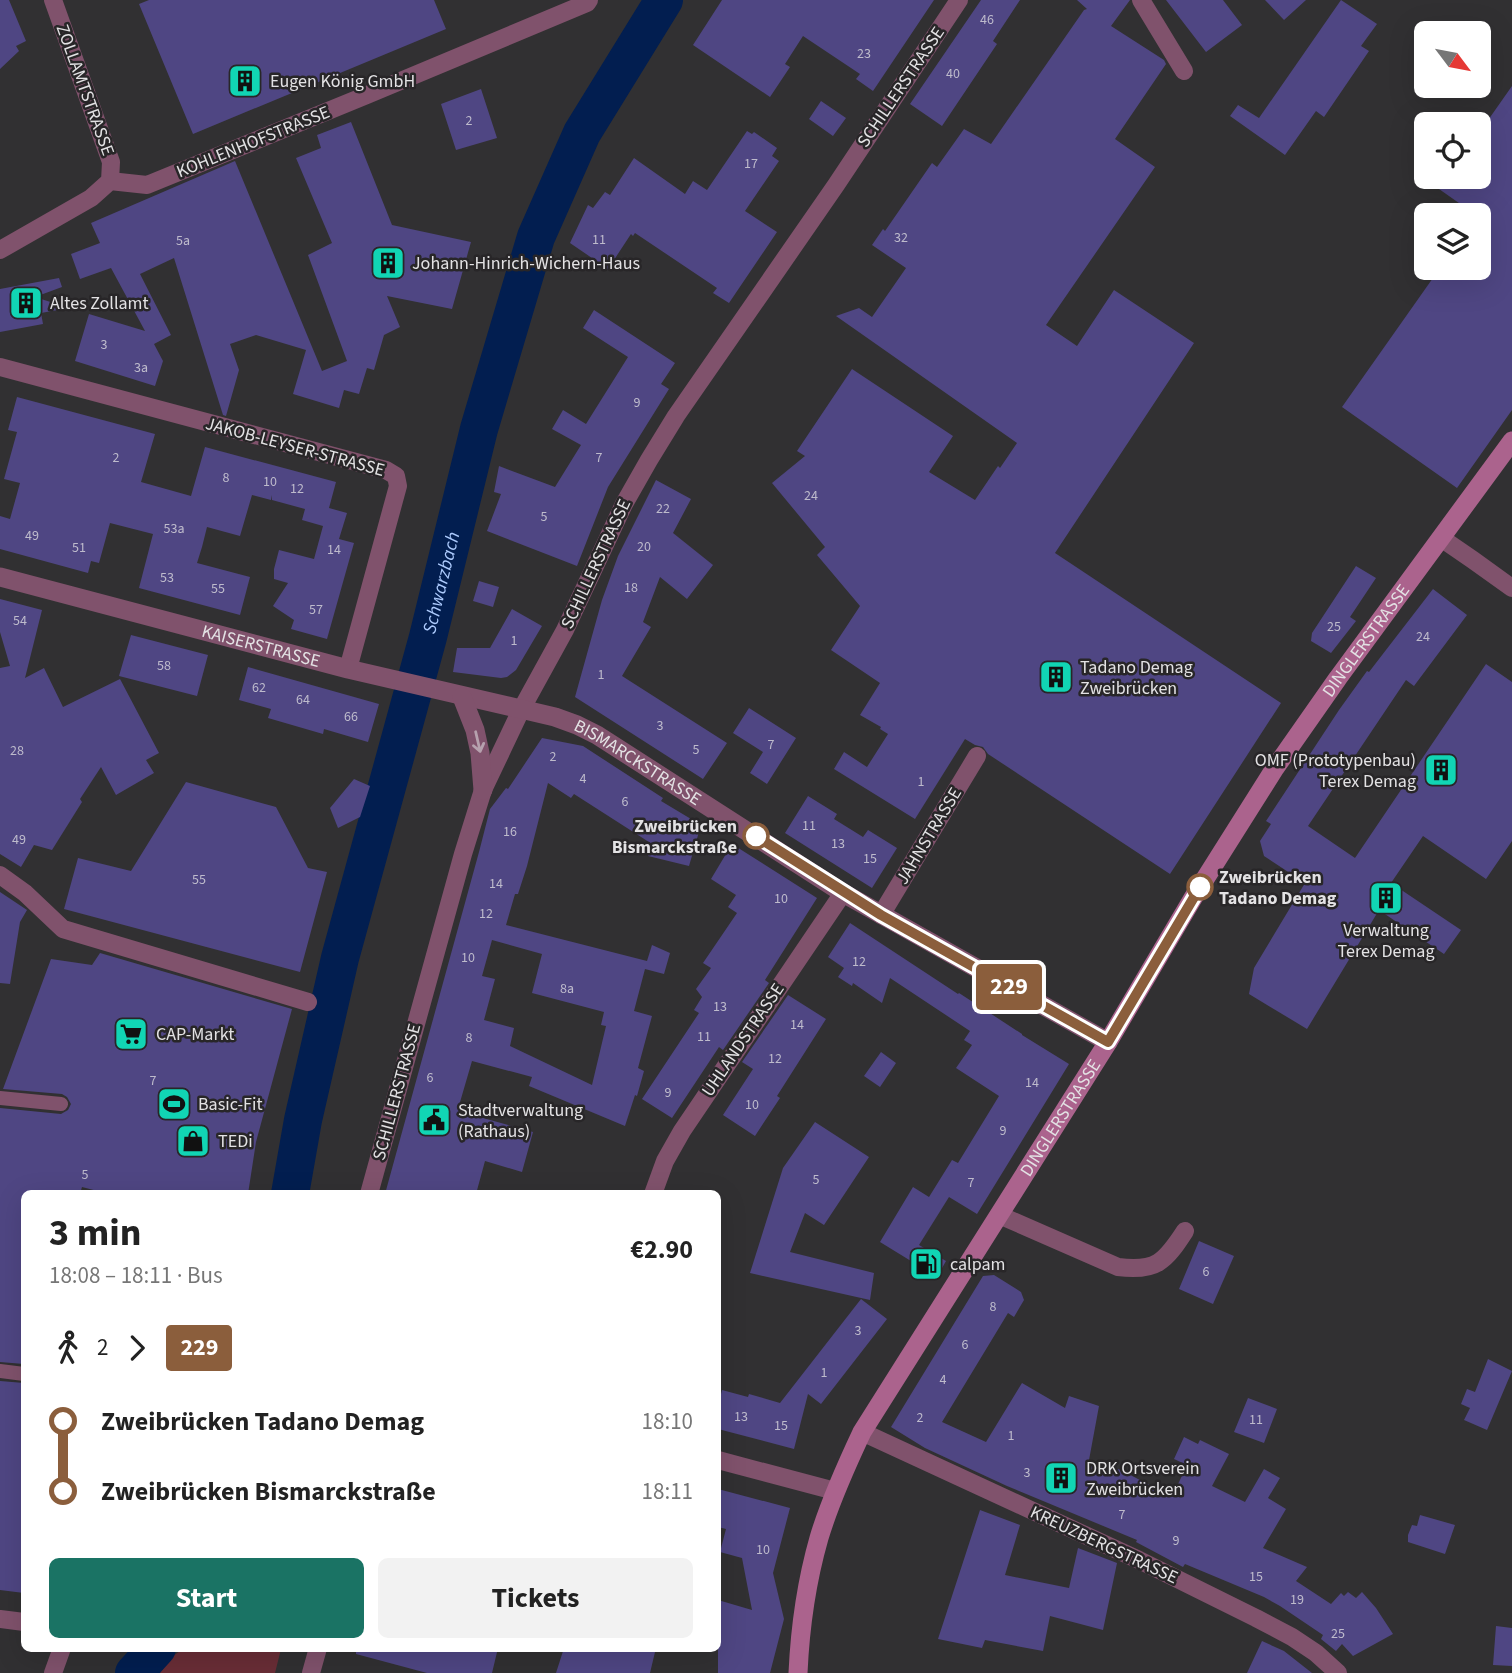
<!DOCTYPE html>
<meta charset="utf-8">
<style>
body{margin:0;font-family:"Source Sans 3",sans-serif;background:#f2f2f2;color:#222;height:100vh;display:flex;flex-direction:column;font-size:26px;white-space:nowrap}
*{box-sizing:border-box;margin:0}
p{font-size:23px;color:#767676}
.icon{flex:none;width:38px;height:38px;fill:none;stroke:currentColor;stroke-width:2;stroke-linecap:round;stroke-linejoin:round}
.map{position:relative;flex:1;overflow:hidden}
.side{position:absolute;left:21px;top:1190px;width:700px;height:462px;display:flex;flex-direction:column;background:#fff;border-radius:10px;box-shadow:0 7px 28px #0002}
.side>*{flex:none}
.badge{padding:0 14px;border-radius:5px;font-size:24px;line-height:46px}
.needle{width:46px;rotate:122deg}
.buttons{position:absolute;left:1414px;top:21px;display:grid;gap:14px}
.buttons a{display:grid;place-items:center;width:77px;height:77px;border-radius:10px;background:#fff;box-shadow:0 7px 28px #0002;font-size:35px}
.map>.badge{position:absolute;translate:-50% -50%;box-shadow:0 0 0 4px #fff}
.legs{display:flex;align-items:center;gap:10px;height:77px;padding:0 28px;font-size:23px}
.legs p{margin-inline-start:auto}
.headline{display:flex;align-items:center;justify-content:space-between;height:119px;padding:0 28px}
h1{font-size:38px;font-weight:700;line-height:52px}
.button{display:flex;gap:14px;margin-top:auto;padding:14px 28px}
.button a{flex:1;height:80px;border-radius:10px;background:#1a7364;color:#fff;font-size:28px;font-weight:700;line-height:80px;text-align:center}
.button a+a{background:#f2f2f2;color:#222}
ul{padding:0 28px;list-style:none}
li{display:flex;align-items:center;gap:24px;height:70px;font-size:26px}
li i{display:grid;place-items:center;width:10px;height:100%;margin:0 9px;background:currentColor}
li i::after{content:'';width:18px;height:18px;margin:-9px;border:5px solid;border-radius:50%;background:#fff}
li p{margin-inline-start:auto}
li:first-child i{background:linear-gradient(#0000 50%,currentColor 0)}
li:last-child i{background:linear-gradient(currentColor 50%,#0000 0)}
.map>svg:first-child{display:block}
.green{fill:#692d36}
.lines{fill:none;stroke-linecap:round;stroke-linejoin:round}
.river{stroke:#021e50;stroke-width:38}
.building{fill:#4f4683;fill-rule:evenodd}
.pedestrian{stroke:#80526c;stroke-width:14}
.minor{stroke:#80526c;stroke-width:18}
.tertiary{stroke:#80526c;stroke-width:19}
.secondary{stroke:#ab638d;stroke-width:19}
.oneway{stroke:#b6a1ae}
.line-1-casing{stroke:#fff;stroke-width:16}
.line-1{stroke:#8b5e3c;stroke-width:10}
.stop-1-dot{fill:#fff;stroke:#8b5e3c;stroke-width:3.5}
.labels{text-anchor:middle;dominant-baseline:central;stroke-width:5;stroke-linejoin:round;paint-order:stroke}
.number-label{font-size:14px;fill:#bebbcc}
.poi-label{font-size:18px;fill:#e3e2e4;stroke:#282628;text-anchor:start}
.street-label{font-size:18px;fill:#e3e2e4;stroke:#282628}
.stop-label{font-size:18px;font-weight:bold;fill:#e3e2e4;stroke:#282628;text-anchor:end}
.water-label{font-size:19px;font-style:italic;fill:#accafc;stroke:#282628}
</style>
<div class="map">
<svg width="1512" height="1673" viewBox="0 0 1512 1673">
<rect width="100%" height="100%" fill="#313032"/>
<path class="green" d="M183,1649V1648L281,1649L275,1673H160L173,1656Z"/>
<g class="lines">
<g class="river">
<path id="s1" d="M290,1194L303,1120L340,958L428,637L479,429L536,237L582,133L664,0"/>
<path d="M134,1673L157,1648"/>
</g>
</g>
<path class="building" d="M0,0H9L26,41L16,46L19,51L0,69Z
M149,0H434L446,29L193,134L139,4Z
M722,0H934L873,91L856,79L860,74L803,36L785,64L790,67L770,97L693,45Z
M981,0H1020L993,41L997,44L942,126L910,104Z
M1077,0H1130L1111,26L1164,60L1166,64L1115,139L1155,167L1046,325L1077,346L1114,290L1194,343L1055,553L1281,703L1170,874L988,754L983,747L975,745L965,739L915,819L834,769L844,752L867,767L888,734L880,729L881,727L860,715L880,683L831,650L860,606L817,555L825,547L772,483L805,456L797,451L852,369L953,436L929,472L975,500L998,466L1000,468L1017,443L836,316L859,308L872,317L906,268L872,245L883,229L885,231L932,163L937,167L964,129L991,144L1084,10L1087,9Z
M1166,0H1223L1242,25L1206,52Z
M1265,0H1306L1284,20Z
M1341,0L1377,24L1361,46L1369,51L1324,117L1316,111L1285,155L1230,116L1238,105L1259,118Z
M1512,86V410L1457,488L1342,407L1440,268H1479V215H1476L1439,189L1448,177H1479V133Z
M481,89L497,138L456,150L441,104Z
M821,101L846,118L833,136L809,119Z
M351,122L392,225L471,242L452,309L387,296L400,327L384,335L374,370L367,368L359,394L344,390L339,408L293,394L306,350L256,335L230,344L239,370L226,416L223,415L174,258L140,274L171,335L154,344L163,361L155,386L75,361L89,314L145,331L111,268L80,279L71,254L100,243L91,223L235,161L322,371L347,361L308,255L332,243L296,158L321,148L317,135Z
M747,131L752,134L754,132L777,148L772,156L779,161L745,211L777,232L729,303L713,293L717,288L635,233L633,236L631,234L608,269L570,243L588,205L593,208L605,192L610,195L634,158L685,194L693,181L707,190Z
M59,278L62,287L35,297L69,308L41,313L43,324L0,332V289Z
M594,310L675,363L661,384L669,389L608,487L577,566L487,531L501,494L494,492L499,466L555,487L581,445L552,429L563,410L586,424L628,357L583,328Z
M17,397L155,434L141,482L191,496L205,447L336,482L329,508L347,513L339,539L354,543L327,639L291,629L294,620L273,606L288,583L274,579V569L279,550L314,559L323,526L302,520L305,509L272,500V495L271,500L252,495L240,536L207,527L202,547L197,563L250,577L240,615L139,588L153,534L110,523L99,563L91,561L88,573L0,549V516L10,519L20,483L4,479L17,432L8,430Z
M656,480L691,499L673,533L713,565L687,599L660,577L643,622L651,627L622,676L727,743L703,779L575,697L602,600L618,556Z
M1356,566L1376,578L1350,617L1356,621L1331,653L1311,641L1312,633Z
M479,581L499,587L493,607L473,601Z
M1433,589L1467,615L1414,686L1406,680L1308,826L1355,858L1486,664L1512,682V841L1486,879L1423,836L1391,883L1461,930L1444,954L1379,910L1307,1029L1249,994L1254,968L1305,883L1264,856L1260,841L1271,824L1266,821L1339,710L1367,671L1369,672Z
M0,599L42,610L25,678L44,668L63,707L120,679L159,753L146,760L154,773L116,795L101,767L80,799L82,802L52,850L34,845L21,867L0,854V668L10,666L0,632Z
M512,609L542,626L516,670L507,677L501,678L453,672L457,648H490Z
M131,635L208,655L197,696L119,676Z
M248,667L379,704L368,742L324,729L323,734L268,718L271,709L239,700Z
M749,708L796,738L767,784L750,773L763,752L733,733Z
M542,738L583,746L663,798L661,801L701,825L689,866L648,856L652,844L574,794L571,798L548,783L527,866L518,894H515L506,925L647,961L652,945L670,953L664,974L645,969L634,1011L652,1016L638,1068L644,1071L637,1096L635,1095L625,1126L529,1086L532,1077L472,1061L458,1109L466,1111L465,1113L533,1132L522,1172L485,1161L476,1194H385L479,852L490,809L506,788L508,789ZM492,940L542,954L532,993L604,1012L601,1025L606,1026L592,1085L510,1046L514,1028L484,1020L495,979L482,976Z
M354,779L370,786L360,817L338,828L330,808Z
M186,782L276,807L308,868L327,872L300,972L64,909L78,858L131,871Z
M808,796L837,814L834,819L863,837L868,830L897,848L872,888L785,833Z
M732,844L817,898L765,980L769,983L723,1050L719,1047L672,1118L642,1099L699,1013L694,1010L702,997L696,989L711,968L703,963L737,913L728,907L736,895L711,879Z
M0,892L27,910L20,922L10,984L0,983Z
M850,923L958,994L959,993L1022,1034V1035L1069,1064L977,1214L949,1197L919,1245L946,1261L937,1277L880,1242L913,1187L929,1197L952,1160L958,1163L999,1096L956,1068L972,1045L964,1040L970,1031L890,978L882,1003L853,983L852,986L838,977L844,968L828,957Z
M100,953L292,1009L256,1142L248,1194H109L82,1187L80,1194H24V1364L0,1362V1108L61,1114L68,1110L71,1104L67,1097L62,1094L3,1089L51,959L92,965Z
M788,995L826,1019L777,1096L780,1098L755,1136L723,1115L753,1069L742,1062Z
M881,1052L896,1063L880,1087L864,1076Z
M815,1122L869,1157L824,1225L805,1213L790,1252L874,1273L870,1300L750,1273L783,1168Z
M1199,1241L1234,1256L1213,1304L1179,1289Z
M994,1275L1021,1292L1024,1300L1014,1317L1008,1313L942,1422L986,1442L1022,1383L1065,1408L1069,1396L1099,1406L1089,1460L1121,1470L1172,1497L1187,1465L1174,1459L1184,1437L1198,1444L1200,1440L1229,1454L1212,1486L1245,1502L1264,1469L1280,1478L1268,1498L1286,1509L1263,1548L1307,1567L1296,1581L1331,1604L1341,1593L1344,1596L1348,1592L1356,1598L1362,1592L1376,1608L1393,1634L1353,1656L1342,1644L1336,1651L1321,1639L1323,1635L1280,1606L1264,1597L1185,1564L1183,1567L1136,1542L1137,1540L1007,1486L925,1448L891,1427L983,1276Z
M861,1299L887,1319L821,1404L808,1394L794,1449L718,1429V1406L722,1390L748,1397L749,1394L780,1403Z
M1488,1359L1512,1371L1487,1430L1464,1420L1470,1408L1461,1404L1467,1389L1475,1392Z
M0,1381L24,1383V1593L0,1590Z
M1248,1398L1277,1409L1264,1443L1234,1432Z
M718,1489L790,1508L773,1573L784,1619L770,1673H718V1600L752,1610L742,1558L720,1552L726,1529L718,1527Z
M980,1510L1020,1525L1005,1575L1069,1588L1078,1548L1117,1563L1103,1630L1050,1616L1043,1651L985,1640L982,1648L938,1639Z
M1420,1515L1455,1525L1445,1554L1408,1542V1535L1412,1525L1417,1526Z
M1496,1626L1512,1628V1666L1493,1665Z
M1262,1641L1284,1651L1312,1673H1247Z
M356,1648H498L492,1673H427L356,1654Z
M564,1648H641L655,1652L650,1673H556Z"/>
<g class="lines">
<path class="pedestrian" d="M0,1098L61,1104
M0,1371L24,1374"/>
<path class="minor" d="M53,0L111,162L110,181
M1141,0L1184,71
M0,250L91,198L110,181L147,185L367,95L587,3L589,0
M0,367L386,470L396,476L398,486L348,669
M1441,538L1473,560L1512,588
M0,875L25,893L63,929L308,1002
M881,915L977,756
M369,1194L463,854L483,790L521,710L565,630L624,504L649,460L676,416L836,185L959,0
M653,1194L665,1161L682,1131L843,893
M999,1215L1118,1267C1156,1272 1165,1262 1185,1231
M862,1432L1139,1560L1256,1618L1292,1637L1316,1653L1338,1673
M718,1460L835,1491
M0,1619L24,1622
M53,1673L62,1648
M311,1673L318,1648"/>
<g class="tertiary">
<path id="s2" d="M0,577L348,669L555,717L577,725L597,735L843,893L1108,1042"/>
<path d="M462,697L475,730L480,753L483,790"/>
</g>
<path class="secondary" id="s3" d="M798,1673C800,1629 807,1580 819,1538C830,1501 846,1466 862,1432L1108,1042L1193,898L1275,768L1338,678L1512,441"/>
</g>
<defs><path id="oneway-shaft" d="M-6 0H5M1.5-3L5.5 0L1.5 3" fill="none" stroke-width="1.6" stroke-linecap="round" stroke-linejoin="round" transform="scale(1.75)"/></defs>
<use class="oneway" href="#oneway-shaft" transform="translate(478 742) rotate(77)"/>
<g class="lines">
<defs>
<path id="line-1" d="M756,836L881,915L1108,1042L1200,887"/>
</defs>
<use href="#line-1" class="line-1-casing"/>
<use href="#line-1" class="line-1"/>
</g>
<defs>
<symbol id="building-square" viewBox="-11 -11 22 22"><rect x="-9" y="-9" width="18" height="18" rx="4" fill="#11d5b4" stroke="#282628"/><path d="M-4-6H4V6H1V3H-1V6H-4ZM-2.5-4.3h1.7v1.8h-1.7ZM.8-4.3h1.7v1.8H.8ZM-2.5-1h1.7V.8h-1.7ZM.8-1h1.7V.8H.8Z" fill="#111"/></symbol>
<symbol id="supermarket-square" viewBox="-11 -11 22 22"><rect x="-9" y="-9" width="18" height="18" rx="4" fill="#11d5b4" stroke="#282628"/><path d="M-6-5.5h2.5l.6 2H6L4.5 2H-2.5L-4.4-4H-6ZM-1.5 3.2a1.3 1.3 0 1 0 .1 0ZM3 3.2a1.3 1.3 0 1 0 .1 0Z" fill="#111"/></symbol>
<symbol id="stadium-square" viewBox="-11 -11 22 22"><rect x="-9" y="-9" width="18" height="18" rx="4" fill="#11d5b4" stroke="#282628"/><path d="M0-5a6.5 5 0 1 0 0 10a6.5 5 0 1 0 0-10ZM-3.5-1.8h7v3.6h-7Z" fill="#111"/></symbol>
<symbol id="civic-square" viewBox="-11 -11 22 22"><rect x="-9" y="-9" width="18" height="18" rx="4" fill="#11d5b4" stroke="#282628"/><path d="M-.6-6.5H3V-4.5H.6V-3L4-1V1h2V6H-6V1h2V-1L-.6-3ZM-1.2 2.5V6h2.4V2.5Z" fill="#111"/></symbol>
<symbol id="shop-square" viewBox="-11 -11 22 22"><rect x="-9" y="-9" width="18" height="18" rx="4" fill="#11d5b4" stroke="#282628"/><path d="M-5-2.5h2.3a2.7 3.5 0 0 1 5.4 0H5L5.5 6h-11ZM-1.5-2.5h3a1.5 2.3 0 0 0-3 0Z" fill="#111"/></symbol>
<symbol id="fuel-square" viewBox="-11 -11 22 22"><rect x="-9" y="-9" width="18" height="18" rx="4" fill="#11d5b4" stroke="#282628"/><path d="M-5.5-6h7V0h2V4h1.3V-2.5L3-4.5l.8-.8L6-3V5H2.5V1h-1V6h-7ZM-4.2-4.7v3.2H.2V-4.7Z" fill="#111"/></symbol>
</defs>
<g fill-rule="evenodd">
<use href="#building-square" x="226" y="62" width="38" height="38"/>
<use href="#building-square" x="369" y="244" width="38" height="38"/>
<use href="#building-square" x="7" y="284" width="38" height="38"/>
<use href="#building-square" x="1037" y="658" width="38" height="38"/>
<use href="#building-square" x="1422" y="751" width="38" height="38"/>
<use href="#building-square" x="1367" y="879" width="38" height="38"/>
<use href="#supermarket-square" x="112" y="1015" width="38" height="38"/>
<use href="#stadium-square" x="155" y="1085" width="38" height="38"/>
<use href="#civic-square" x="415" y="1101" width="38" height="38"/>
<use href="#shop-square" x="174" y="1122" width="38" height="38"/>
<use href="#fuel-square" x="907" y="1245" width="38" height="38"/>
<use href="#building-square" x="1042" y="1459" width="38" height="38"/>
</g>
<g class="stop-1-dot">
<circle cx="756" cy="836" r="12"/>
<circle cx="1200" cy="887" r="12"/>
</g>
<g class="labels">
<g class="number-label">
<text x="987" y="20">46</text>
<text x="864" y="54">23</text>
<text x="953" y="74">40</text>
<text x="469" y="121">2</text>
<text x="751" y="164">17</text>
<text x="901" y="238">32</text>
<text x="599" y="240">11</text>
<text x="183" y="241">5a</text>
<text x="104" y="345">3</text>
<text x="141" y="368">3a</text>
<text x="637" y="403">9</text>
<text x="116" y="458">2</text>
<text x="599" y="458">7</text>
<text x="226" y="478">8</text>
<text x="270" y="482">10</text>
<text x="297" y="489">12</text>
<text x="811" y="496">24</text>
<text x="663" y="509">22</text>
<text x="544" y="517">5</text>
<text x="174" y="529">53a</text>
<text x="32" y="536">49</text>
<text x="644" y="547">20</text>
<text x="79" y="548">51</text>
<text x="334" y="550">14</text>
<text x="167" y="578">53</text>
<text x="631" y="588">18</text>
<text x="218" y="589">55</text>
<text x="316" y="610">57</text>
<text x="20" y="621">54</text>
<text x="1334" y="627">25</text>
<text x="1423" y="637">24</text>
<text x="514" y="641">1</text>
<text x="164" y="666">58</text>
<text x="601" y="675">1</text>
<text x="259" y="688">62</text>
<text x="303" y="700">64</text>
<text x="351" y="717">66</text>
<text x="660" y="726">3</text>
<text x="771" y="745">7</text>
<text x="696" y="750">5</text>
<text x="17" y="751">28</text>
<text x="553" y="757">2</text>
<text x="583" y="779">4</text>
<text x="921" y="782">1</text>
<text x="625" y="802">6</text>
<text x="809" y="826">11</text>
<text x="510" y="832">16</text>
<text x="19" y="840">49</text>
<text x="838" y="844">13</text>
<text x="870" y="859">15</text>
<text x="199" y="880">55</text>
<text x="496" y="884">14</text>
<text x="781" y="899">10</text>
<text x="486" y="914">12</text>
<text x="468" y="958">10</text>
<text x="859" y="962">12</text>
<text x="567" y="989">8a</text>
<text x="720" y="1007">13</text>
<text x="797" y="1025">14</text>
<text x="704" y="1037">11</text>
<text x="469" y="1038">8</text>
<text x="775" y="1059">12</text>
<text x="430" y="1078">6</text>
<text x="153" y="1081">7</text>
<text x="1032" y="1083">14</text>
<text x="668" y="1093">9</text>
<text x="752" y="1105">10</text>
<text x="1003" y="1131">9</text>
<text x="85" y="1175">5</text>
<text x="816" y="1180">5</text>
<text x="971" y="1183">7</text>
<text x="1206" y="1272">6</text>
<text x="993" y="1307">8</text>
<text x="858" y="1331">3</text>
<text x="965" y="1345">6</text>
<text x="824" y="1373">1</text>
<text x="943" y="1380">4</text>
<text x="741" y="1417">13</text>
<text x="920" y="1418">2</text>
<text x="1256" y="1420">11</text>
<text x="781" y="1426">15</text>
<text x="1011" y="1436">1</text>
<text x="1027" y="1473">3</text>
<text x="1122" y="1515">7</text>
<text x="1176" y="1541">9</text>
<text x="763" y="1550">10</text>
<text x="1256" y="1577">15</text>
<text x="1297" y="1600">19</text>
<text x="1338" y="1634">25</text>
</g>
<g class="poi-label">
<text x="270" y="81">Eugen König GmbH</text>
<text x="412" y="263">Johann-Hinrich-Wichern-Haus</text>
<text x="50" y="303">Altes Zollamt</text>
<text x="1080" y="667">Tadano Demag<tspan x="1080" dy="21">Zweibrücken</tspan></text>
<text x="1416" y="760" text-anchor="end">OMF (Prototypenbau)<tspan x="1416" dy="21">Terex Demag</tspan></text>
<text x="1386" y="930" text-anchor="middle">Verwaltung<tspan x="1386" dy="21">Terex Demag</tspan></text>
<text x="156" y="1034">CAP-Markt</text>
<text x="198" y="1104">Basic-Fit</text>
<text x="458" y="1110">Stadtverwaltung<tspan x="458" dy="21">(Rathaus)</tspan></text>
<text x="218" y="1141">TEDi</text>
<text x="950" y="1264">calpam</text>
<text x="1086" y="1468">DRK Ortsverein<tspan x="1086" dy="21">Zweibrücken</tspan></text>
</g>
<g class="street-label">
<text transform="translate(901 87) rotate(-56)">SCHILLERSTRASSE</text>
<text transform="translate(85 90) rotate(70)">ZOLLAMTSTRASSE</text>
<text transform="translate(253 142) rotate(-22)">KOHLENHOFSTRASSE</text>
<text transform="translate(295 447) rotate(15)">JAKOB-LEYSER-STRASSE</text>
<text transform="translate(596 564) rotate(-65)">SCHILLERSTRASSE</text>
<text stroke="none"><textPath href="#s3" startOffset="1190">DINGLERSTRASSE</textPath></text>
<text stroke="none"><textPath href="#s2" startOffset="270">KAISERSTRASSE</textPath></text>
<text stroke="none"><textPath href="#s2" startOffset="667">BISMARCKSTRASSE</textPath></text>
<text transform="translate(929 836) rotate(-59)">JAHNSTRASSE</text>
<text transform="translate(743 1040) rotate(-56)">UHLANDSTRASSE</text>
<text transform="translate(397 1092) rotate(-75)">SCHILLERSTRASSE</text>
<text stroke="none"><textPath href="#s3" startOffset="623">DINGLERSTRASSE</textPath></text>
<text transform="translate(1104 1545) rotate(25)">KREUZBERGSTRASSE</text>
</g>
<g class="stop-label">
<text x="737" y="826">Zweibrücken<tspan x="737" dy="21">Bismarckstraße</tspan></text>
<text x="1219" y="877" text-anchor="start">Zweibrücken<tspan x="1219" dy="21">Tadano Demag</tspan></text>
</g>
<g class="water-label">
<text stroke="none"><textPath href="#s1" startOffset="630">Schwarzbach</textPath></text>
</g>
</g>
</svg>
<div class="buttons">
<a><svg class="needle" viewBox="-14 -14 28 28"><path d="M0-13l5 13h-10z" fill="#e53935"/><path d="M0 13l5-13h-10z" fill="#767676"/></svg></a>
<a><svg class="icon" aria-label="locate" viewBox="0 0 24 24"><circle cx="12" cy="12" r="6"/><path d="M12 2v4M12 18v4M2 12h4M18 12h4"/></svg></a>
<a><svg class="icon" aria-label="layers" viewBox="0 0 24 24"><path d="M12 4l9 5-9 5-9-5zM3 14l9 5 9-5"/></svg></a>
</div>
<b class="badge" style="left:1009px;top:987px;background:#8b5e3c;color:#fff">229</b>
<section class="side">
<div class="headline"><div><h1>3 min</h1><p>18:08 – 18:11 · Bus</p></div><b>€2.90</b></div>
<div class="legs"><svg class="icon" aria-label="walk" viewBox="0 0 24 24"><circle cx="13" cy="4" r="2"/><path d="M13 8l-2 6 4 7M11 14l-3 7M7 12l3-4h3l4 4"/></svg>2<svg class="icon" aria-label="forward" viewBox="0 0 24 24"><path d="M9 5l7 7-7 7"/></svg><b class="badge" style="background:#8b5e3c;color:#fff">229</b></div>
<ul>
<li><i style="color:#8b5e3c"></i><b>Zweibrücken Tadano Demag</b><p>18:10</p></li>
<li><i style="color:#8b5e3c"></i><b>Zweibrücken Bismarckstraße</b><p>18:11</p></li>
</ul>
<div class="button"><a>Start</a><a>Tickets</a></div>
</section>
</div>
